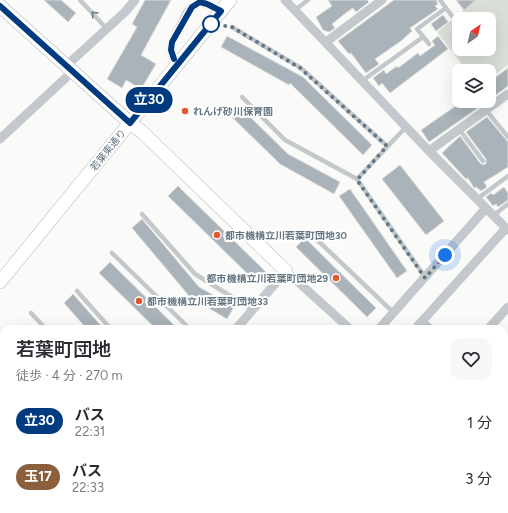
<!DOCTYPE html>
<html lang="ja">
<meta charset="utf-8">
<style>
body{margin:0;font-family:Figtree,"Noto Sans JP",sans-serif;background:#f7f7f7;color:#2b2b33;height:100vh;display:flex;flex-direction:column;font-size:15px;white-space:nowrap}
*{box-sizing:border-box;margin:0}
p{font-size:13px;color:#7c7c81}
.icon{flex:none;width:22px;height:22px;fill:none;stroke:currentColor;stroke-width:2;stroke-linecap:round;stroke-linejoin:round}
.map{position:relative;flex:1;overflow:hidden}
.details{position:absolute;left:0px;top:325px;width:508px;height:188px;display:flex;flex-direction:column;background:#fff;border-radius:12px 12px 0 0;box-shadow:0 4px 16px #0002}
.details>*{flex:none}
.badge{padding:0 8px;border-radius:13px;font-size:14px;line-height:26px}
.needle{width:26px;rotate:34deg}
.controls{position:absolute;left:452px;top:12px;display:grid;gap:8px}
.controls a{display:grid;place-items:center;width:44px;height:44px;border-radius:8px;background:#fff;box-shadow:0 4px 16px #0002;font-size:20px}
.you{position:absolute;width:20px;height:20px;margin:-10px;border:3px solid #fff;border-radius:50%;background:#1a73e8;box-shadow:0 0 0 6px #1a73e833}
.map>.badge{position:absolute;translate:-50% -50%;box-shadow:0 0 0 2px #fff}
.round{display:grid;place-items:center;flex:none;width:42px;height:42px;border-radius:12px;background:#f7f7f7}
.summary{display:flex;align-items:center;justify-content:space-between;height:68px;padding:0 16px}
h1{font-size:19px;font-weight:600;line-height:30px}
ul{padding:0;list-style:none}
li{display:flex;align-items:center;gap:12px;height:56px;padding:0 16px}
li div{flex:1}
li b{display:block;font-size:15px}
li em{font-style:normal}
li .badge{min-width:44px;font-weight:700;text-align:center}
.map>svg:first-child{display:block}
.green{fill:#dadfd7;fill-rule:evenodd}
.building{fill:#aab3b9;stroke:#dcdcda}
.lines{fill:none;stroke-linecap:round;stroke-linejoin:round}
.secondary-casing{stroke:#b3babf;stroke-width:14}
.lane{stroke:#c3c8cc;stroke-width:4.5}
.street{stroke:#c3c8cc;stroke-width:9}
.secondary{stroke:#fff;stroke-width:13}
.oneway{stroke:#6a7a87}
.line-casing{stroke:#fff;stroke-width:9}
.line{stroke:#003b80;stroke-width:6}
.walk{stroke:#657683;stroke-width:4;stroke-dasharray:0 7.2}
.stop-dot{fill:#fff;stroke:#003b80;stroke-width:2}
.poi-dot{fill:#e4572e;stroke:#fff;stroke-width:1.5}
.labels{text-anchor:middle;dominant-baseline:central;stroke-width:4;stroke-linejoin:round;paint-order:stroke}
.poi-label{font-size:10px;font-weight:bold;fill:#657683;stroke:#fff;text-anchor:start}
.street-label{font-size:10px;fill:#657683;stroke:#fff}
</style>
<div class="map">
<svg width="508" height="513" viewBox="0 0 508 513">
<rect width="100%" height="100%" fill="#fafaf8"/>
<path class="green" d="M476,0H508V65L489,79V71H467L437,32ZM459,19H489V49H459Z"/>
<path class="building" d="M44,0H61L76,13L68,22Z
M145,0H171L141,55L156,64L141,89L126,80L122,88L107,79L137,27L132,24Z
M328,0H367L369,2L356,12L353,8L347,12L332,24L335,28L329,32L323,30L316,17L332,6Z
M394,0H436L438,4L435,6L438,9L410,28L412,31L401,41L375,59L379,64L366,73L351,53L349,54L338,41Z
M456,0H476L464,10Z
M443,15L448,22L436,31L431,24Z
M227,36L303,77L372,145L363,155L290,83L289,85L221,47Z
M438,36L448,49L390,93L382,83L379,86L373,78L384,70L386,74L397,66L398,68L418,53L420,56L435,45L432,41Z
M508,68V86L489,100V82Z
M463,101H488L429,142L421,130Z
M241,108L288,154L340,182L334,194L280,164L232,117Z
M487,117L508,142V167L484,182L487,187L481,191L476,187L474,188L468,178L466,179L442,153L460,136L480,163L483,165L486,164V159L466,132Z
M400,165L444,221L426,235L382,179Z
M178,186L267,273L257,283L168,196Z
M504,187L508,193V200L498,207L496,204L493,206L486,197L491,193L493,195Z
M350,189L407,271L397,278L339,196Z
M142,219L199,287L234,307L227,319L190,297L132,228Z
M305,238L376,308L367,317L296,247Z
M110,262L178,329H156L99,273Z
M73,294L104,329H87L64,303Z"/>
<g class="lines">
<defs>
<path id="secondary" d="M0,6L130,123L141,131L286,271
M0,282L230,0"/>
</defs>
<use href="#secondary" class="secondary-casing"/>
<path class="lane" d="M80,0L107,29
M440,0L452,16
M295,10L308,0
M232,27L301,68L387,146
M429,44L417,29L446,8
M362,81L423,37
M242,97L285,140L357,179L425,277
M486,110L508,137
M459,129L483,161
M357,179L406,127
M477,199L508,176
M142,214L195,274L253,310
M494,215L508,204
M311,234L394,313
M112,253L190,329
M77,291L111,329
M31,313L46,329"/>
<path class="street" d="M285,0L429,151L508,230
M326,42L382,0
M66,66L125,12L135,0
M176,67L171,50L172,42L187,13L192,7L200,2L207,4L221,11
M0,139L72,72
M429,151L508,94
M422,322L430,329
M236,329L286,271L350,329
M379,329L486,208
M415,329L506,228
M488,329L508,307
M504,393L508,389
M265,509L270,513
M78,513L81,509
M197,513L200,509
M323,513L327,509
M390,513L394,509"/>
<use href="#secondary" class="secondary"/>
</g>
<defs><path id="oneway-chevron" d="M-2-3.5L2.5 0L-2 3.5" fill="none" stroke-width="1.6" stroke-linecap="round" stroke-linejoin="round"/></defs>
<use class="oneway" href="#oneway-chevron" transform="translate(94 14) rotate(-133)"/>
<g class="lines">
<defs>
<path id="line" d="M0,6L130,123L221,11L207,4L200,2L192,7L172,42L171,50L174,59"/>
</defs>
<use href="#line" class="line-casing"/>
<use href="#line" class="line"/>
<path class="walk" d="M211,24L232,27L300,68L387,146L357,180L425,278L445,255"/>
</g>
<circle class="stop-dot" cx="211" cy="24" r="8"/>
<g class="poi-dot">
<circle cx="185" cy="111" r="4"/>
<circle cx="217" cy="235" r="4"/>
<circle cx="336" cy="278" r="4"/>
<circle cx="139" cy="301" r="4"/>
</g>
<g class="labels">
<g class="poi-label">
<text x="193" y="111">れんげ砂川保育園</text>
<text x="225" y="235">都市機構立川若葉町団地30</text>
<text x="328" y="278" text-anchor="end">都市機構立川若葉町団地29</text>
<text x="147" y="301">都市機構立川若葉町団地33</text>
</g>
<g class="street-label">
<text transform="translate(108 150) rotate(-51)">若葉東通り</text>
</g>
</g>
</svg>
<div class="controls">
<a><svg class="needle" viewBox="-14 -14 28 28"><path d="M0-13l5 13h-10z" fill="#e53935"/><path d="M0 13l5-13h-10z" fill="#7c7c81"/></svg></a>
<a><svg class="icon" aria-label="layers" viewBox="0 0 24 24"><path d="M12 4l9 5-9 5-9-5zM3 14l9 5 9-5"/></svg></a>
</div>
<div class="you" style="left:445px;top:255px"></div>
<b class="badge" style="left:149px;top:100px;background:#003b80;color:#fff">立30</b>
<section class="details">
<div class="summary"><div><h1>若葉町団地</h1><p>徒歩 · 4 分 · 270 m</p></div><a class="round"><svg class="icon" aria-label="heart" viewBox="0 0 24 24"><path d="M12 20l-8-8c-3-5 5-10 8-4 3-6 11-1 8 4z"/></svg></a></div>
<ul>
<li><span class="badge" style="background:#003b80;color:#fff">立30</span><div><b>バス</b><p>22:31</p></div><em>1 分</em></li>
<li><span class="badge" style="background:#8b5e3c;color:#fff">玉17</span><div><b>バス</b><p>22:33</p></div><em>3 分</em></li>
</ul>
</section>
</div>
